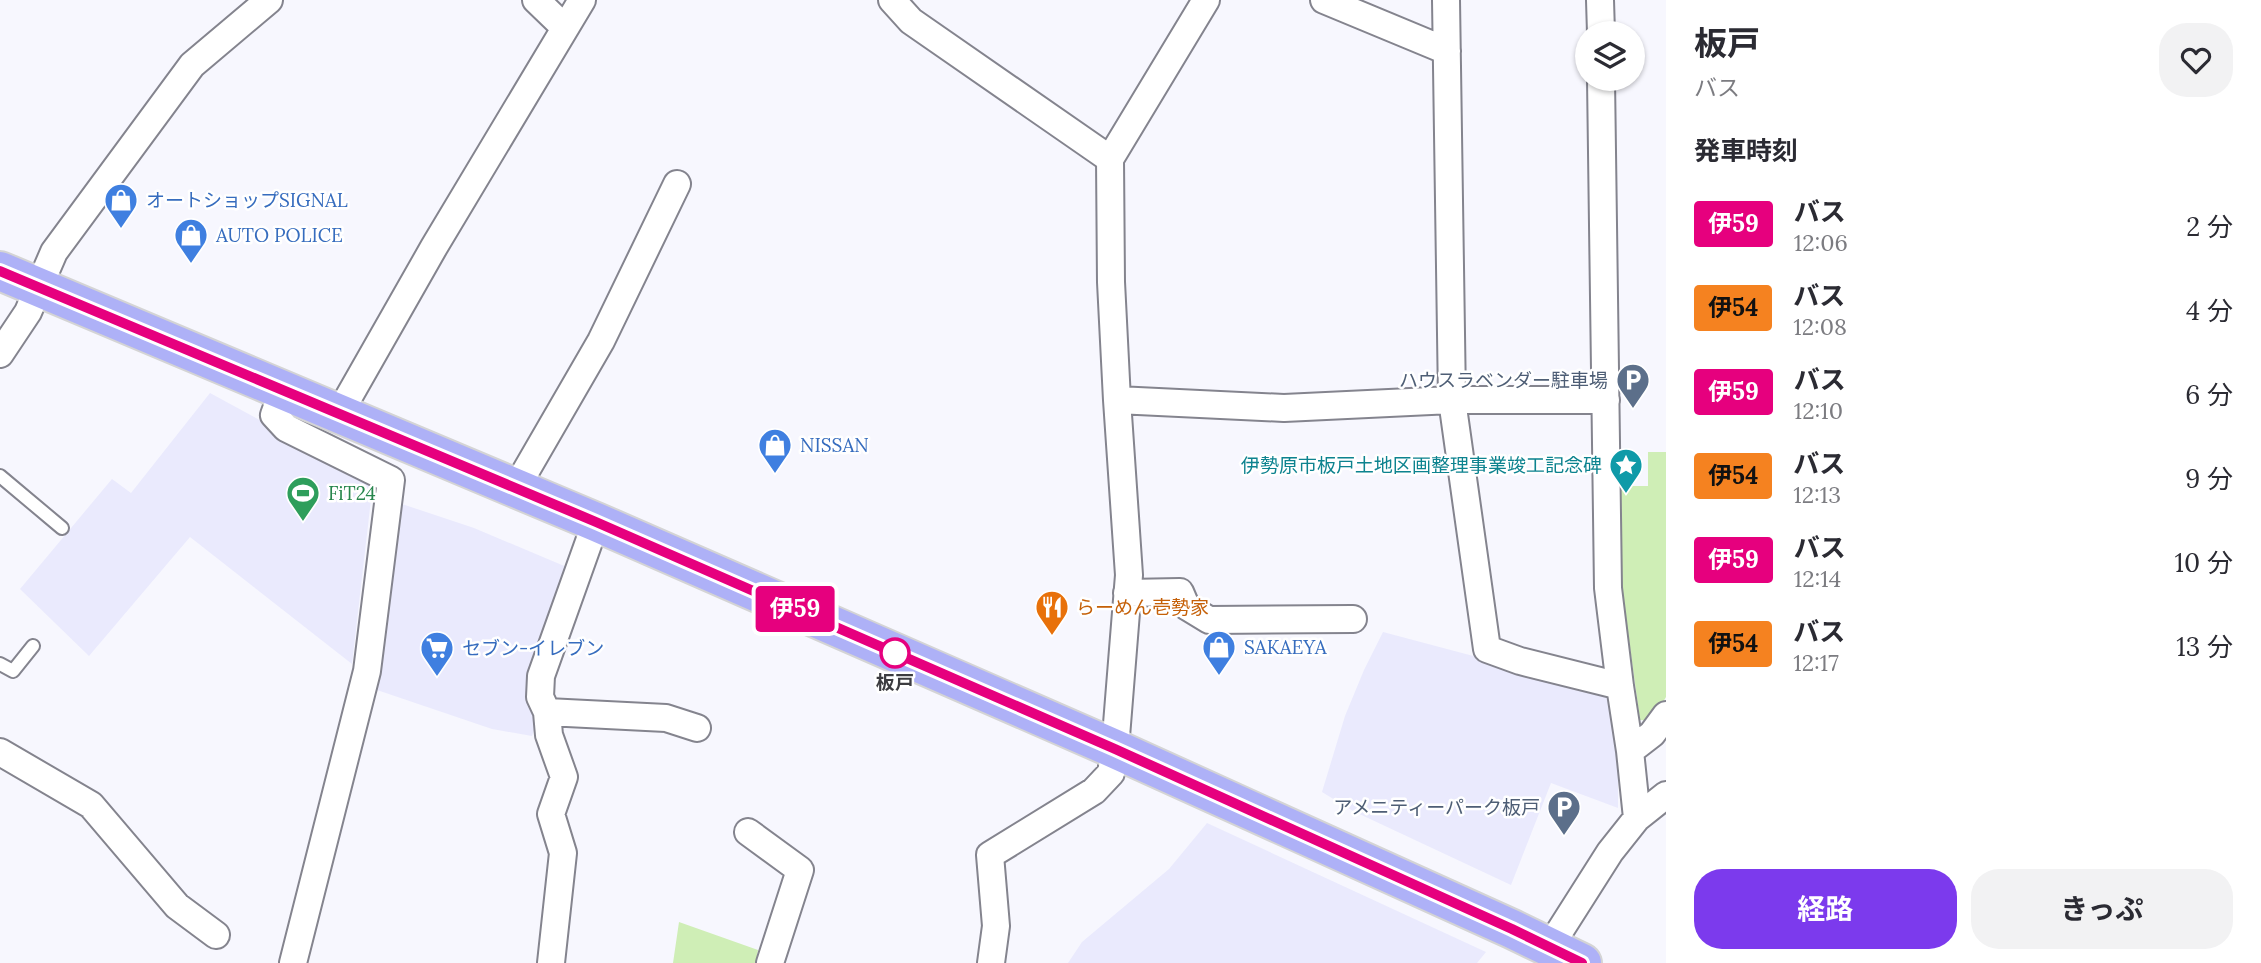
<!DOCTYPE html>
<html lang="ja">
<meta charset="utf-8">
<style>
body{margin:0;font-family:Lora,"Noto Sans JP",serif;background:#f2f2f3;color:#2b2b33;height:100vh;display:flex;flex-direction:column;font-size:26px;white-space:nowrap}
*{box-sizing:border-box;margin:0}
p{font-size:23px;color:#7c7c81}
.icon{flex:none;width:38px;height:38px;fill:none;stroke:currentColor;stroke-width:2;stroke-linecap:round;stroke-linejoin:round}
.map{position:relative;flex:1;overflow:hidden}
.drawer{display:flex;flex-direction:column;background:#fff;width:595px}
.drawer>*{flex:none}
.badge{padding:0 14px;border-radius:5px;font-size:24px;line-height:46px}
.controls{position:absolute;left:1575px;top:21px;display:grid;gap:14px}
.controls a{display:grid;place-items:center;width:70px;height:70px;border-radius:50%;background:#fff;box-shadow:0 2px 5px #0004;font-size:35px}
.map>.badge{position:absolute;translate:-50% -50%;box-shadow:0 0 0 4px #fff}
h2{padding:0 28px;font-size:26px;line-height:63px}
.round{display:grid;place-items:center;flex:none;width:74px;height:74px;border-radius:28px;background:#f2f2f3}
.head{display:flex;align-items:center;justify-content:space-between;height:119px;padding:0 28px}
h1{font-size:33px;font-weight:700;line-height:52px}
.button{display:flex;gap:14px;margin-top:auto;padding:14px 28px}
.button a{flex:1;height:80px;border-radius:28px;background:#7c3aed;color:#fff;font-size:28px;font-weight:700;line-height:80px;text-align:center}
.button a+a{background:#f2f2f3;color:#2b2b33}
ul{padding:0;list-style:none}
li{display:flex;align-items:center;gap:21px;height:84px;padding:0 28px}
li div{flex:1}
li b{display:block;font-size:26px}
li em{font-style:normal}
li .badge{min-width:77px;font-weight:700;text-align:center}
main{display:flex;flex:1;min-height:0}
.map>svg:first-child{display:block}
.built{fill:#eaeafd}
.green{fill:#cfeeb6}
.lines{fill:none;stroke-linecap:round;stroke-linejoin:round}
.lane-casing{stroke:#84848e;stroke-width:16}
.street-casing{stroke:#84848e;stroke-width:30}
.highway-casing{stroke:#d4d4d5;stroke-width:42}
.lane{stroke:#fff;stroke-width:12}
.street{stroke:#fff;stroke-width:26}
.highway{stroke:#aeb1f7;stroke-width:38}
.line-casing{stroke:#fff;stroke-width:16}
.line{stroke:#e6007e;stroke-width:10}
.stop-dot{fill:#fff;stroke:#e6007e;stroke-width:3.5}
.labels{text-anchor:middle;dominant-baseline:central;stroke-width:5;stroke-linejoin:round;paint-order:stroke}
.shop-label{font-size:19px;fill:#366cbe;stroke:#fff;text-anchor:start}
.service-label{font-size:19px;fill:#4e5e75;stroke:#fff;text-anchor:end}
.culture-label{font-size:19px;fill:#0d838f;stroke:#fff;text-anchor:end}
.leisure-label{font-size:19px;fill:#27864d;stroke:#fff;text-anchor:start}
.food-label{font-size:19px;fill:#c56008;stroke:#fff;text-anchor:start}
.stop-label{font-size:19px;font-weight:bold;fill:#3c3c40;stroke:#fff}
</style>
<main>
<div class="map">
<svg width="1666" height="963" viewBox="0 0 1666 963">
<rect width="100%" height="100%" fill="#f7f7fe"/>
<path class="built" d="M210,393L373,482L352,664L190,537L89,656L20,589L112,479L131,493Z
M399,503L474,528L569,568L529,695L536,724L532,736L492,729L374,689L389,609Z
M1383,632L1601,690L1609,700L1618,770V808L1551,783L1511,885L1353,811L1322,792L1345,716L1364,670Z
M1207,823L1486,952L1477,963H1068L1082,942L1169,869Z"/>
<path class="green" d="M1648,452H1666V697L1652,721L1640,720L1620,575L1619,486H1648Z
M679,922L758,950L756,963H673Z"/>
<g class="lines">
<defs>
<path id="lane" d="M0,476L62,528
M0,664L13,671L33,646"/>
<path id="street" d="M536,0L565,28
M892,0L911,21L1110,159
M1324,0L1447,51
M1446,0L1452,400L1487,649L1520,661L1620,686
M1600,0L1601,33
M1601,79L1608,588L1620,686L1630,751L1637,818
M0,354L28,312L54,252L192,65L269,0
M283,390L274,415L286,428L391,480L367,671L293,963
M1117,400L1284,408L1452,400H1606
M339,414L434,247L582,0
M516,488L601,341L677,184
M1127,593L1180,592L1186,606L1209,620L1353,619
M547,712L666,718L697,728
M1630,751L1652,734L1666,715
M0,752L91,805L177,906L216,935
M748,832L800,870L770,963
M1549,948L1610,852L1637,818L1666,795
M551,963L563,853L551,814L564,777L549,735L547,712L540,697L541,676L596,522
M991,963L996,926L990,855L1094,791L1111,773L1115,749L1129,575L1117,400L1111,282L1110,159L1206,0"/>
<path id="highway" d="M0,271L596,522L1115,749L1512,929L1582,963"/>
</defs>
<use href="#lane" class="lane-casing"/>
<use href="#street" class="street-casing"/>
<use href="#highway" class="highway-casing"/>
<use href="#lane" class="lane"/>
<use href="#street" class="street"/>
<use href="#highway" class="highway"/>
</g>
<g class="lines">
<defs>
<path id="line" d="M0,271L596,522L742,586L1115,749L1512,929L1582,963"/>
</defs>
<use href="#line" class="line-casing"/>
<use href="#line" class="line"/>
</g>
<defs>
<symbol id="shop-pin" viewBox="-11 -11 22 30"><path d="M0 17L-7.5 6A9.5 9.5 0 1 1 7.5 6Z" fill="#3f7fe0" stroke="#fff"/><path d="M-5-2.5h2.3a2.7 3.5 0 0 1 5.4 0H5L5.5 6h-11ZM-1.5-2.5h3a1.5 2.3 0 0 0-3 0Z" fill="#fff"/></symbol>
<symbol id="parking-pin" viewBox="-11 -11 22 30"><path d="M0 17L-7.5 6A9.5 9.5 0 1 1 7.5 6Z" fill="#5c6f8a" stroke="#fff"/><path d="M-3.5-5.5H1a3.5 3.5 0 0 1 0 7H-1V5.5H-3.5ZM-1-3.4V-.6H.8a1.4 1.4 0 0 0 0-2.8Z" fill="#fff"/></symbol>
<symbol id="sight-pin" viewBox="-11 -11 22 30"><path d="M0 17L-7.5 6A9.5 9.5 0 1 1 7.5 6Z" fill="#0f9aa8" stroke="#fff"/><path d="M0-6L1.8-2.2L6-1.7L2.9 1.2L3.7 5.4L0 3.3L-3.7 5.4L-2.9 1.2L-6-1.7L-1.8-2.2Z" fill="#fff"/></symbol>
<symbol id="stadium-pin" viewBox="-11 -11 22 30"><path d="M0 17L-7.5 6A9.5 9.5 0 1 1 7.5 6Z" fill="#2e9e5b" stroke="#fff"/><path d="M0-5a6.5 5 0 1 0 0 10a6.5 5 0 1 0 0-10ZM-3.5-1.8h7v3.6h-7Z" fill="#fff"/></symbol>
<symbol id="restaurant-pin" viewBox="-11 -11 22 30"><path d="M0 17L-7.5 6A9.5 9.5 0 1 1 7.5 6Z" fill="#e8710a" stroke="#fff"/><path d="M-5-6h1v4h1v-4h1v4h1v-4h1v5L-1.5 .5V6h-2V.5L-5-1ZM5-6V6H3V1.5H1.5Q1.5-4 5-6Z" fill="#fff"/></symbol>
<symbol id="supermarket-pin" viewBox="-11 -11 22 30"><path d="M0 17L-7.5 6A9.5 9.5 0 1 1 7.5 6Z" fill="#3f7fe0" stroke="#fff"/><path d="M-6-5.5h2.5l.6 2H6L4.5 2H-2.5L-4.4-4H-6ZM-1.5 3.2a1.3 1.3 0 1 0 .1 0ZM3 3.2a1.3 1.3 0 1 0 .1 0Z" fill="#fff"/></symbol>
</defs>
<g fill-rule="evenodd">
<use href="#shop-pin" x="102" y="181" width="38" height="52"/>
<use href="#shop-pin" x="172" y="216" width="38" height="52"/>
<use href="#parking-pin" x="1614" y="361" width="38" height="52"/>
<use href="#shop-pin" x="756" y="426" width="38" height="52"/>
<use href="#sight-pin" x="1607" y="446" width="38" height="52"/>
<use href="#stadium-pin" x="284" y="474" width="38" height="52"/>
<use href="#restaurant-pin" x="1033" y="588" width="38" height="52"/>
<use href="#shop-pin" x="1200" y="628" width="38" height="52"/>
<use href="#supermarket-pin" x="418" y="629" width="38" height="52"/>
<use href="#parking-pin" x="1545" y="788" width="38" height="52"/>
</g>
<circle class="stop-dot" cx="895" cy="653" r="14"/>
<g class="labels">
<g class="shop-label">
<text x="146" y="200">オートショップSIGNAL</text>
<text x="216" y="235">AUTO POLICE</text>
<text x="800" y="445">NISSAN</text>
<text x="1244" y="647">SAKAEYA</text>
<text x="462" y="648">セブン-イレブン</text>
</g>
<g class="service-label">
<text x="1608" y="380">ハウスラベンダー駐車場</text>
<text x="1540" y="807">アメニティーパーク板戸</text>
</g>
<g class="culture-label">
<text x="1602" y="465">伊勢原市板戸土地区画整理事業竣工記念碑</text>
</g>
<g class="leisure-label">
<text x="328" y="493">FiT24</text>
</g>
<g class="food-label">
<text x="1076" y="607">らーめん壱勢家</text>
</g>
<g class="stop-label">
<text x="895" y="682">板戸</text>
</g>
</g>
</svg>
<div class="controls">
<a><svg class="icon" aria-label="layers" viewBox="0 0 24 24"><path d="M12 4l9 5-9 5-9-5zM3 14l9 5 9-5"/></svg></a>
</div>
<b class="badge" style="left:795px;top:609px;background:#e6007e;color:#fff">伊59</b>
</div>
<section class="drawer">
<div class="head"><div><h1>板戸</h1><p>バス</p></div><a class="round"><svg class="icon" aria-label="heart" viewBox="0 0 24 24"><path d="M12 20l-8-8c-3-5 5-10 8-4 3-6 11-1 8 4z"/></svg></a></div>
<h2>発車時刻</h2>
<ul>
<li><span class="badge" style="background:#e6007e;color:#fff">伊59</span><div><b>バス</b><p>12:06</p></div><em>2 分</em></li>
<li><span class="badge" style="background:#f58220;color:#111">伊54</span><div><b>バス</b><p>12:08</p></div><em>4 分</em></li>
<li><span class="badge" style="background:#e6007e;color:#fff">伊59</span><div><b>バス</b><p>12:10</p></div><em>6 分</em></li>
<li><span class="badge" style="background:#f58220;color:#111">伊54</span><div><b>バス</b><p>12:13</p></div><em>9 分</em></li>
<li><span class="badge" style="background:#e6007e;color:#fff">伊59</span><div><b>バス</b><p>12:14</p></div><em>10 分</em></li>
<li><span class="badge" style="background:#f58220;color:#111">伊54</span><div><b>バス</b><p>12:17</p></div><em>13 分</em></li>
</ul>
<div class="button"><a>経路</a><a>きっぷ</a></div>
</section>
</main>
